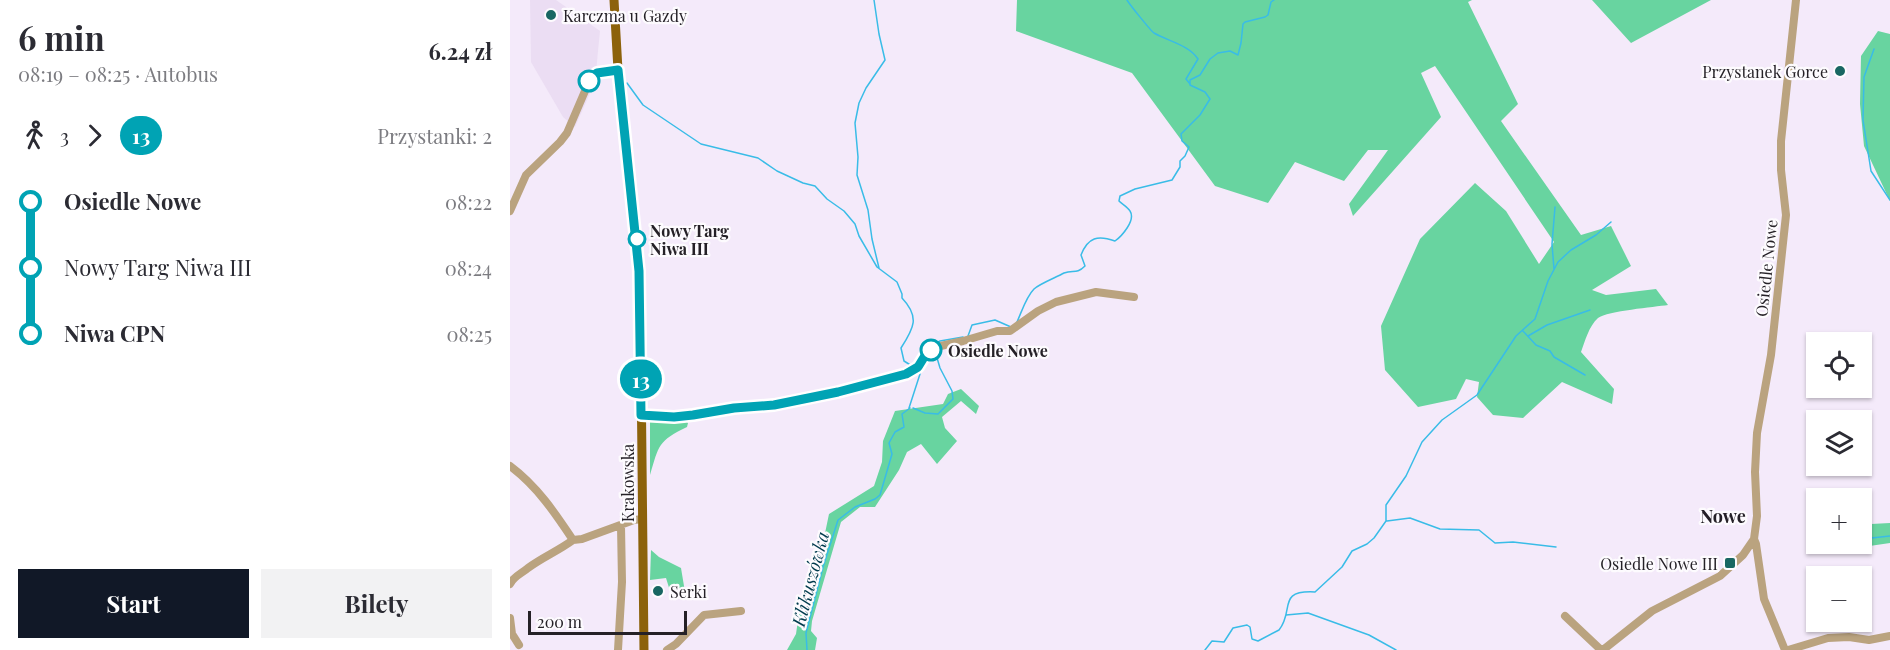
<!DOCTYPE html>
<html lang="pl">
<meta charset="utf-8">
<style>
body{margin:0;font-family:"Playfair Display",serif;background:#f2f2f3;color:#2b2b33;height:100vh;display:flex;flex-direction:column;font-size:22px;white-space:nowrap}
*{box-sizing:border-box;margin:0}
p{font-size:20px;color:#7c7c81}
.icon{flex:none;width:33px;height:33px;fill:none;stroke:currentColor;stroke-width:2;stroke-linecap:round;stroke-linejoin:round}
.map{position:relative;flex:1;overflow:hidden}
.panel{display:flex;flex-direction:column;background:#fff;width:510px}
.panel>*{flex:none}
.badge{padding:0 12px;border-radius:20px;font-size:21px;line-height:39px}
.controls{position:absolute;left:1296px;top:332px;display:grid;gap:12px}
.controls a{display:grid;place-items:center;width:66px;height:66px;border-radius:0px;background:#fff;box-shadow:0 2px 4px #0004;font-size:30px}
.scale{position:absolute;left:18px;bottom:15px;width:159px;box-sizing:border-box;padding-left:6px;border:3px solid #252127;border-top:0;font-size:16px;line-height:21px;white-space:nowrap;color:#252127;-webkit-text-stroke:4px #fdfbfe;paint-order:stroke}
.map>.badge{position:absolute;translate:-50% -50%;box-shadow:0 0 0 3px #fff}
.legs{display:flex;align-items:center;gap:9px;height:66px;padding:0 18px;font-size:20px}
.legs p{margin-inline-start:auto}
.summary{display:flex;align-items:center;justify-content:space-between;height:102px;padding:0 18px}
h1{font-size:33px;font-weight:700;line-height:45px}
.action{display:flex;gap:12px;margin-top:auto;padding:12px 18px}
.action a{flex:1;height:69px;border-radius:0px;background:#111827;color:#fff;font-size:24px;font-weight:700;line-height:69px;text-align:center}
.action a+a{background:#f2f2f3;color:#2b2b33}
ul{padding:0 18px;list-style:none}
li{display:flex;align-items:center;gap:21px;height:66px;font-size:22px}
li i{display:grid;place-items:center;width:9px;height:100%;margin:0 8px;background:currentColor}
li i::after{content:'';width:15px;height:15px;margin:-8px;border:4px solid;border-radius:50%;background:#fff}
li p{margin-inline-start:auto}
li:first-child i{background:linear-gradient(#0000 50%,currentColor 0)}
li:last-child i{background:linear-gradient(currentColor 50%,#0000 0)}
main{display:flex;flex:1;min-height:0}
.map>svg:first-child{display:block}
.built{fill:#ebddf3}
.forest{fill:#68d4a0}
.lines{fill:none;stroke-linecap:round;stroke-linejoin:round}
.stream{stroke:#39bce7;stroke-width:1.5}
.minor{stroke:#baa37f;stroke-width:8}
.major{stroke:#8c620b;stroke-width:9}
.line-1-casing{stroke:#fff;stroke-width:14}
.line-1{stroke:#00a3b4;stroke-width:9}
.poi-dot{fill:#186662;stroke:#fdfbfe;stroke-width:2}
.stop-1-dot{fill:#fff;stroke:#00a3b4;stroke-width:3}
.labels{text-anchor:middle;dominant-baseline:central;stroke-width:4.5;stroke-linejoin:round;paint-order:stroke}
.poi-label{font-size:16px;fill:#252127;stroke:#fdfbfe;text-anchor:start}
.stop-label{font-size:16px;font-weight:bold;fill:#252127;stroke:#fdfbfe;text-anchor:start}
.street-label{font-size:16px;fill:#252127;stroke:#fdfbfe}
.neighbourhood-label{font-size:18px;font-weight:bold;fill:#252127;stroke:#fdfbfe}
.water-label{font-size:18px;font-style:italic;fill:#003b4d;stroke:#fdfbfe}
</style>
<main>
<section class="panel">
<div class="summary"><div><h1>6 min</h1><p>08:19 – 08:25 · Autobus</p></div><b>6.24 zł</b></div>
<div class="legs"><svg class="icon" aria-label="walk" viewBox="0 0 24 24"><circle cx="13" cy="4" r="2"/><path d="M13 8l-2 6 4 7M11 14l-3 7M7 12l3-4h3l4 4"/></svg>3<svg class="icon" aria-label="forward" viewBox="0 0 24 24"><path d="M9 5l7 7-7 7"/></svg><b class="badge" style="background:#00a3b4;color:#fff">13</b><p>Przystanki: 2</p></div>
<ul>
<li><i style="color:#00a3b4"></i><b>Osiedle Nowe</b><p>08:22</p></li>
<li><i style="color:#00a3b4"></i><span>Nowy Targ Niwa III</span><p>08:24</p></li>
<li><i style="color:#00a3b4"></i><b>Niwa CPN</b><p>08:25</p></li>
</ul>
<div class="action"><a>Start</a><a>Bilety</a></div>
</section>
<div class="map">
<svg width="1380" height="650" viewBox="0 0 1380 650">
<rect width="100%" height="100%" fill="#f4eafa"/>
<path class="built" d="M20,0H46L90,31L85,82L65,127L53,117L21,62Z"/>
<path class="forest" d="M507,0H962L958,2L1008,104L991,121L1071,235L1101,226L1121,266L1082,290L1096,295L1146,289L1158,305C1144,307 1098,311 1088,318C1079,326 1075,341 1071,352L1104,389L1102,404L1052,382L1013,418L983,415L967,397L969,382L956,379L946,399L908,407L875,370L871,326L910,239L965,183L996,211L1029,264L1044,242L925,66L911,73L931,117L843,216L839,204L878,150H858L834,181L785,162L758,203L705,186L622,73L506,31Z
M1082,0H1201L1121,43Z
M1368,31L1380,34V201L1354,146L1350,104L1351,56Z
M451,389L469,406L466,414L451,401L432,417L435,428L447,441L427,464L411,444L397,452L389,470L365,507H350L331,522L302,621L301,631L307,638L305,650H277L286,634L289,613L298,590L314,538L319,514L364,486L372,462L373,441L385,411L433,404L438,394Z
M174,419L178,423L177,427C148,441 149,445 140,475V420Z
M1380,523V543L1339,549L1337,543H1352V529L1361,524Z
M141,550L149,557L171,568L176,598L161,594L156,578L140,580Z"/>
<g class="lines">
<path class="stream" d="M364,0L369,34L375,60L356,88L349,103L345,123L348,157L347,175L358,210L362,239L369,268
M617,0C620,5 641,31 644,33C658,41 679,45 688,59L676,79L680,84
M1364,49L1354,77L1353,120L1361,171L1380,200
M117,83L133,105L191,144L248,158L267,171L293,183L305,186L317,199L334,211L345,224L349,236L367,267L387,282L392,294V298C410,317 404,328 391,348L394,361L402,366
M1044,269L1042,244L1045,207
M507,322C512,311 516,297 524,289C529,284 547,277 554,273C563,269 566,275 575,266L571,255C578,237 588,235 605,241C612,236 626,220 620,211C618,207 612,204 609,201L610,196L625,189L662,180L670,167V161L675,156L679,147L672,141L671,134L690,115L700,99L695,92L680,85V80L690,75L700,59L708,53L720,51L728,55L731,43L733,24L735,22L755,17L758,15L761,2L764,0
M1013,331L1026,345L1040,351L1044,357L1075,375
M458,336L462,325L485,320L501,327
M1018,336L1037,325L1080,310
M423,345L430,341L453,337
M399,408L410,374L409,369
M403,408L415,413L428,414L443,399L442,391L430,368L425,351
M877,521L900,518L930,529L969,530L985,543L1003,542L1046,547
M1352,539L1380,536
M776,615L798,613L859,635L886,650
M297,650L296,633L313,567L328,520L345,507L365,499L370,495L382,454L379,443L385,432L394,427L392,414L400,408
M695,650L702,641L714,642L723,628L737,625L740,627L742,639L748,641L769,630C785,610 766,590 805,592L832,567L842,551L857,544L864,538L876,521V505L896,476L912,442L932,420L967,395L1006,336L1025,319L1038,281L1048,262L1061,250L1086,235L1101,222"/>
<path class="minor" d="M0,211L16,175L50,142L57,133L81,77L87,73L108,70
M131,415L164,417L224,408L264,405L368,383L401,372L410,364L416,354L426,347L453,341L487,331H500L528,311L546,302L586,292L624,297
M0,466C27,486 45,513 63,540L72,539L124,520L132,519
M1244,539L1246,544L1254,599L1275,650
M0,584C4,576 11,574 18,568C33,557 48,551 63,540
M1055,616L1091,650
M0,618L2,634L9,645
M108,650L112,582L111,526
M157,650L166,644L194,615L231,611
M1093,650L1142,611L1210,576L1233,555L1244,539L1247,516L1245,472L1247,433L1261,355L1276,215L1271,170V141L1286,0
M1278,650L1318,638L1339,637L1359,640L1380,636"/>
<path class="major" d="M104,0L108,70L130,271L134,650"/>
</g>
<g class="lines">
<defs>
<path id="line-1" d="M79,81L87,73L108,70L129,271L131,415L164,417L183,415L224,408L264,405L328,392L396,374L408,367L416,354L421,350"/>
</defs>
<use href="#line-1" class="line-1-casing"/>
<use href="#line-1" class="line-1"/>
</g>
<g class="poi-dot">
<circle cx="41" cy="15" r="6"/>
<circle cx="1330" cy="71" r="6"/>
<rect x="1214" y="557" width="12" height="12" rx="3"/>
<circle cx="148" cy="591" r="6"/>
</g>
<g class="stop-1-dot">
<circle cx="79" cy="81" r="10"/>
<circle cx="127" cy="239" r="8"/>
<circle cx="421" cy="350" r="10"/>
</g>
<g class="labels">
<g class="poi-label">
<text x="53" y="15">Karczma u Gazdy</text>
<text x="1318" y="71" text-anchor="end">Przystanek Gorce</text>
<text x="1208" y="563" text-anchor="end">Osiedle Nowe III</text>
<text x="160" y="591">Serki</text>
</g>
<g class="stop-label">
<text x="140" y="230">Nowy Targ<tspan x="140" dy="18">Niwa III</tspan></text>
<text x="438" y="350">Osiedle Nowe</text>
</g>
<g class="street-label">
<text transform="translate(1256 268) rotate(-84)">Osiedle Nowe</text>
<text transform="translate(117 483) rotate(-90)">Krakowska</text>
</g>
<g class="neighbourhood-label">
<text x="1213" y="516">Nowe</text>
</g>
<g class="water-label">
<text transform="translate(300 579) rotate(-75)">Klikuszówka</text>
</g>
</g>
</svg>
<div class="controls">
<a><svg class="icon" aria-label="locate" viewBox="0 0 24 24"><circle cx="12" cy="12" r="6"/><path d="M12 2v4M12 18v4M2 12h4M18 12h4"/></svg></a>
<a><svg class="icon" aria-label="layers" viewBox="0 0 24 24"><path d="M12 4l9 5-9 5-9-5zM3 14l9 5 9-5"/></svg></a>
<a>+</a>
<a>−</a>
</div>
<div class="scale">200 m</div>
<b class="badge" style="left:131px;top:379px;background:#00a3b4;color:#fff">13</b>
</div>
</main>
